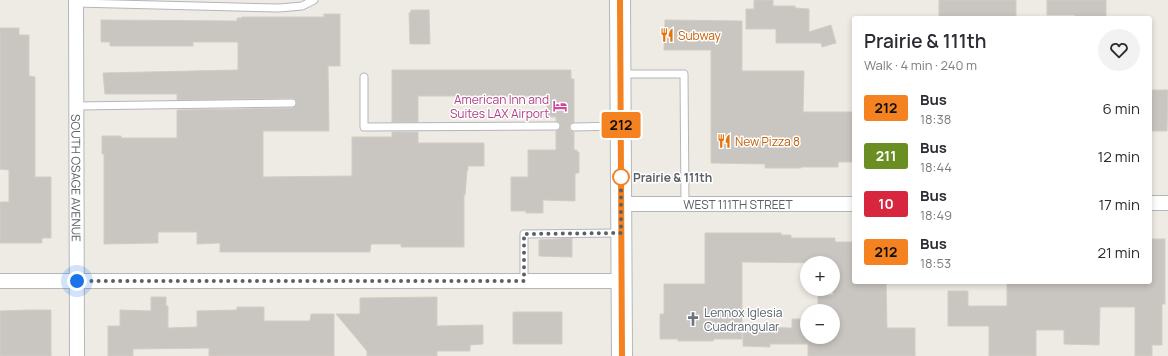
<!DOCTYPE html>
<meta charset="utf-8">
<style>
body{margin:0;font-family:Manrope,sans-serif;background:#f2f2f3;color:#2b2b33;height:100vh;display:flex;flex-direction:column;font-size:15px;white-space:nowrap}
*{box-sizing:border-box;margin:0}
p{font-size:13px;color:#7c7c81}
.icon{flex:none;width:22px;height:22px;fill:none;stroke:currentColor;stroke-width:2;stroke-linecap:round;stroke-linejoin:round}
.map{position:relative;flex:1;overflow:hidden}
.side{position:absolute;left:852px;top:16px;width:300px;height:268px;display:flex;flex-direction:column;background:#fff;border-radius:4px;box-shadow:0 2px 6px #0003}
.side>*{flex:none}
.badge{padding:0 8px;border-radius:3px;font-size:14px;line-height:26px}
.tools{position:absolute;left:800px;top:256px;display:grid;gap:8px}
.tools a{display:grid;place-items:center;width:40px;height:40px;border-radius:50%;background:#fff;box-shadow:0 2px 6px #0003;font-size:20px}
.you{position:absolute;width:20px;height:20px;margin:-10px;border:3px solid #fff;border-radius:50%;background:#1a73e8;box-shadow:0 0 0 6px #1a73e833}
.map>.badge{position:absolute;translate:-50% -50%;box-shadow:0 0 0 2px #fff}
.round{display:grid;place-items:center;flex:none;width:42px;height:42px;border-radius:21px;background:#f2f2f3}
.summary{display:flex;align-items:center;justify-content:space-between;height:68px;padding:0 12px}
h1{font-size:19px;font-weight:600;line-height:30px}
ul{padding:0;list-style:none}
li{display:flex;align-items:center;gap:12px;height:48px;padding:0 12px}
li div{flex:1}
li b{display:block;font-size:15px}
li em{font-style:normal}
li .badge{min-width:44px;font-weight:700;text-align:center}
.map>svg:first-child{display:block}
.building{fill:#c9c6c1;stroke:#d2cdc3}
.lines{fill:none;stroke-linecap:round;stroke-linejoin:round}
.lane-casing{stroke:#b4b6ba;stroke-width:9}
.street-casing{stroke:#b4b6ba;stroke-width:16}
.secondary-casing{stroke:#b3b7bb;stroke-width:22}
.lane{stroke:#fff;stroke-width:7}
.street{stroke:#fff;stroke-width:14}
.secondary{stroke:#fff;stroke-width:20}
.line-casing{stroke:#fff;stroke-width:9}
.line{stroke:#f58220;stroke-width:6}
.walk{stroke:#5c6064;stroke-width:4;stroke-dasharray:0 7.2}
.stop-dot{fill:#fff;stroke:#f58220;stroke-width:2}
.labels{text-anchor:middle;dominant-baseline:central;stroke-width:3;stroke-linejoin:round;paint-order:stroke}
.food-label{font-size:12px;fill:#c56008;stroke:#fff;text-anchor:start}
.hotel-label{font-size:12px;fill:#b23c85;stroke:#fff;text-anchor:end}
.stop-label{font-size:12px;font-weight:bold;fill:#5c6064;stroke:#fff;text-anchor:start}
.street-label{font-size:12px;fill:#5c6064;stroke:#fff}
.worship-label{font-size:12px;fill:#5b616d;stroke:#fff;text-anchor:start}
</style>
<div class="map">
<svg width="1168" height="356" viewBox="0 0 1168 356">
<rect width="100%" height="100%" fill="#eeebe4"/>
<path class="building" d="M754,0H773V6H795V8L809,9V32L831,25L836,43L822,47L821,43H776V29H746V9H754Z
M939,0H1016V16H1014V18H939Z
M1047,0H1106V18H1075V15H1047Z
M411,10H429L430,44H410L409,13L411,12Z
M324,14H340V66H328L329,131H263V177L352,176V137H392V132H418V143H484V166H468V170H467L465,195H464V247H401V244H371L370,252H220V243L197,244V232H158V243L104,244V154H102V136H121V138H177V110L292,108L296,106L297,103L295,99L292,98L177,100V94H105L103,73L238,70V42H193V46H110V42H101V20L237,21V18H242V17H324Z
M665,20L742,21V71H804L803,112H854V162H838V167H801V168H765V164L711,163V50H664Z
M0,28H19V35H29V76L35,77V177H51V238H42V243H0V202H9V170L0,169Z
M392,70H571V79H574V122L570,124L569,128L571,131L574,132V150H577V152H579V173H577L575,174V201L543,200V213H526V211H511V177H528V150H556V131L560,129L561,126L559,122L556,121V117H547V96H418V122H392Z
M1152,90H1168L1167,131H1150V99H1152Z
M705,233H781V235H791V238H835V242H854V282H886L887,328H915V356H808V344H770V347L743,346V327L792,328V319H807V337H833V311H818V295H833V263L742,262V339H714L713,341H678V339H660V314H664V284H705Z
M572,238V257L539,256V240Z
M1150,239H1165V304H1162V345H1152V356H1135V307H1100L1099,345L1064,344V330H1036V356H989V326H948V291H968V306H1007V282H1150Z
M151,297H166V306H168V328L197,327V311L237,310V307H264V321H310L311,314H334V356H209V348L133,349V356H108V326H120V310L151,311Z
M437,297V326L483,325V344L470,345V351H437V356H367V351L336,314H360V298Z
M28,310H51V356H0V311Z
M513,312H562V344H513Z"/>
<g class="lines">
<defs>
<path id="lane" d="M76,3L279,8L302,6L314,0
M621,74H684L685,204
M364,77V127L556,126
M77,106L292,103
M574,127L620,126
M524,281V234L619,233"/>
<g id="street">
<path id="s1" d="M76,0L77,356"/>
<path d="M1150,203H1168"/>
<path id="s2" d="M621,204H854"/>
<path d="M0,281H622"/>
</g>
<path id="secondary" d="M620,0L622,356"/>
</defs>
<use href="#lane" class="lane-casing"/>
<use href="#street" class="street-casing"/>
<use href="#secondary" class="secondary-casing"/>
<use href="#lane" class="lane"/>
<use href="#street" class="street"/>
<use href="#secondary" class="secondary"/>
</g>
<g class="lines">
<defs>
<path id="line" d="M620,0L622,356"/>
</defs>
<use href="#line" class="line-casing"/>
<use href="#line" class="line"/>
<path class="walk" d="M77,281H524V234L621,233V177"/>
</g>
<defs>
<symbol id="restaurant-bare" viewBox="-9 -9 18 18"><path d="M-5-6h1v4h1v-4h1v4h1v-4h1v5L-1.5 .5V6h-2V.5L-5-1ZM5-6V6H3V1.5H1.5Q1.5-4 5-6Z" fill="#e8710a" stroke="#fff" stroke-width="2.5" paint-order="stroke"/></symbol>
<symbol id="hotel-bare" viewBox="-9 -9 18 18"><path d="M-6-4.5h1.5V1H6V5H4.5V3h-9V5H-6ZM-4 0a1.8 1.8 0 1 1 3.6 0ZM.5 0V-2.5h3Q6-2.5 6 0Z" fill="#d1479c" stroke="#fff" stroke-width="2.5" paint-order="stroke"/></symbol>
<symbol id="church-bare" viewBox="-9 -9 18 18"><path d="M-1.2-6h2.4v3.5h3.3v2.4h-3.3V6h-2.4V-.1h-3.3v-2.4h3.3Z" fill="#6b7280" stroke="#fff" stroke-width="2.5" paint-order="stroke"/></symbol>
</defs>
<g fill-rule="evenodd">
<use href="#restaurant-bare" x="657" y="25" width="20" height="20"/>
<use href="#hotel-bare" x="550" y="96" width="20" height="20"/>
<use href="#restaurant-bare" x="714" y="131" width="20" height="20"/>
<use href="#church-bare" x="683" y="309" width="20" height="20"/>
</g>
<circle class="stop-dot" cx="621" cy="177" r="8"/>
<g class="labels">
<g class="food-label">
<text x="678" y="35">Subway</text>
<text x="735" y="141">New Pizza 8</text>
</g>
<g class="hotel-label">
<text x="549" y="99">American Inn and<tspan x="549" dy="14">Suites LAX Airport</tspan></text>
</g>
<g class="stop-label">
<text x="633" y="177">Prairie &amp; 111th</text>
</g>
<g class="street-label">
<text stroke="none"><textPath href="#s1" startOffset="178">SOUTH OSAGE AVENUE</textPath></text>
<text stroke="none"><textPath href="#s2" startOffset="117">WEST 111TH STREET</textPath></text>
</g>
<g class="worship-label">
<text x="704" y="312">Lennox Iglesia<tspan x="704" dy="14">Cuadrangular</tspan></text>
</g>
</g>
</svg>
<div class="tools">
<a>+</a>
<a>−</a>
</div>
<div class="you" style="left:77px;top:281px"></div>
<b class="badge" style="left:621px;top:125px;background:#f58220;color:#111">212</b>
<section class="side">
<div class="summary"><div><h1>Prairie &amp; 111th</h1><p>Walk · 4 min · 240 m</p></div><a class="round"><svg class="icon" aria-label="heart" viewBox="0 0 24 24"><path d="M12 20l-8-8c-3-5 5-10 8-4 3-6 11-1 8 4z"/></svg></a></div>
<ul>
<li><span class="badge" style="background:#f58220;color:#111">212</span><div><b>Bus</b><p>18:38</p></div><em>6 min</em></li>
<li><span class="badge" style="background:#6b8e23;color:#fff">211</span><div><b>Bus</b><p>18:44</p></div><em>12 min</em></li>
<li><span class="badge" style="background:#d7263d;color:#fff">10</span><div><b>Bus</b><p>18:49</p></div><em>17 min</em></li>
<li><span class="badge" style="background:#f58220;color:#111">212</span><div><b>Bus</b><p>18:53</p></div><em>21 min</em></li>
</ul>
</section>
</div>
